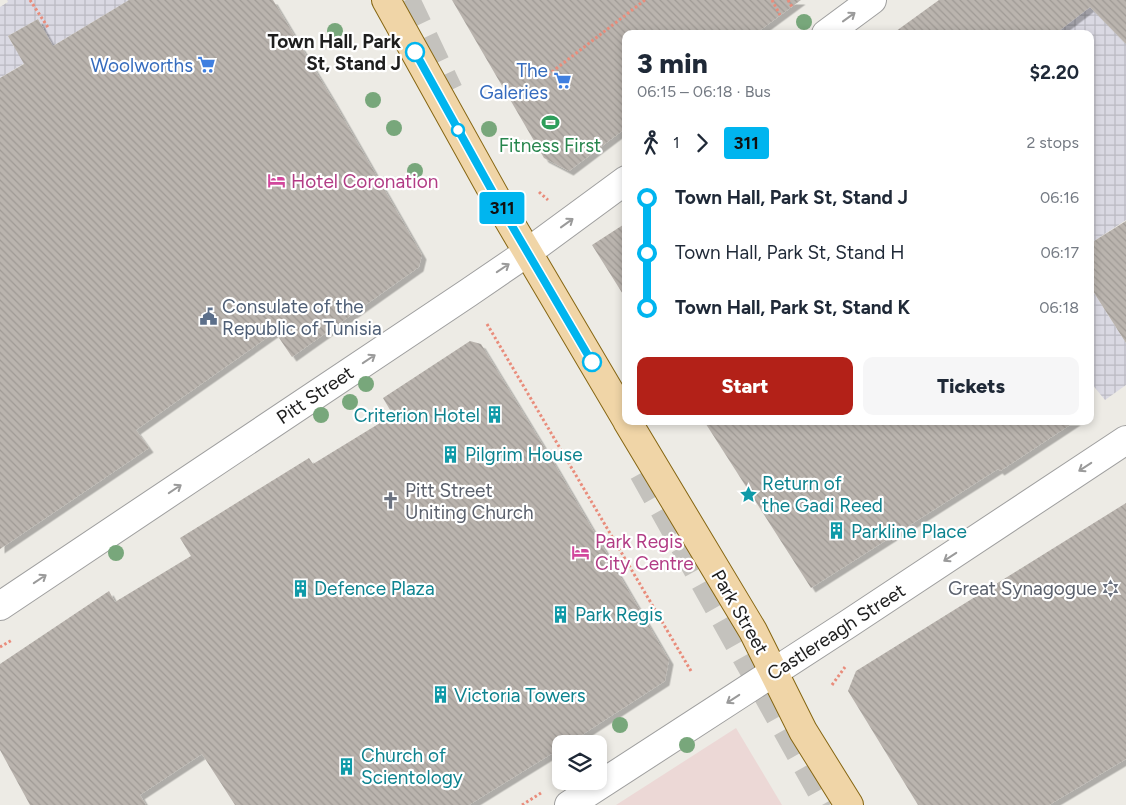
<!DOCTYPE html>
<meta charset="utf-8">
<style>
body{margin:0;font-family:Figtree,sans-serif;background:#f6f6f7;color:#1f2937;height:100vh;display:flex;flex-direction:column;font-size:19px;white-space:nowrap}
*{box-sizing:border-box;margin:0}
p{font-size:16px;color:#747a83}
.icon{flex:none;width:28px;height:28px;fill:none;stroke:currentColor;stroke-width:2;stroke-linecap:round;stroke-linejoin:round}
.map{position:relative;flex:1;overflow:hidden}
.side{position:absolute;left:622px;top:30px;width:472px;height:395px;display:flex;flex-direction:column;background:#fff;border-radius:10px;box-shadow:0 2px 8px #0003}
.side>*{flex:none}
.badge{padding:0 10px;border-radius:4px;font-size:18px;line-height:32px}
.tools{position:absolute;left:552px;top:735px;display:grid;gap:10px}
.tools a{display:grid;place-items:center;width:55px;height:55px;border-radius:10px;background:#fff;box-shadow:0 2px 8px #0003;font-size:25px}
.map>.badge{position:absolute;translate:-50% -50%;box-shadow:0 0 0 2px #fff}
.legs{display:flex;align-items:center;gap:8px;height:55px;padding:0 15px;font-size:16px}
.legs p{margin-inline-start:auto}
.headline{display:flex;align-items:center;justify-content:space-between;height:85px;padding:0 15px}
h1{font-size:28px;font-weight:800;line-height:38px}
.action{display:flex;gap:10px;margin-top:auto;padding:10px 15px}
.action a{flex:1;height:58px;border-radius:10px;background:#b32118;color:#fff;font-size:20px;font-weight:800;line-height:58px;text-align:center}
.action a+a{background:#f6f6f7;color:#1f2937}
ul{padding:0 15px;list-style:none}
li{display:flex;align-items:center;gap:18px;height:55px;font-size:19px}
li i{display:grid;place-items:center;width:8px;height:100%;margin:0 6px;background:currentColor}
li i::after{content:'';width:12px;height:12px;margin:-6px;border:4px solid;border-radius:50%;background:#fff}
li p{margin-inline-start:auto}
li:first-child i{background:linear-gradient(#0000 50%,currentColor 0)}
li:last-child i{background:linear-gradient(currentColor 50%,#0000 0)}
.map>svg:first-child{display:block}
.commercial{fill:#ecd8d6}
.plaza{fill:url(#plaza-grid);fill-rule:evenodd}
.building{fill:url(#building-back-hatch);filter:url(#shadow)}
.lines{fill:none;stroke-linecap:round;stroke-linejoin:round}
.highway-tunnel{stroke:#c4c2bd;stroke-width:28;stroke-dasharray:28 14;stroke-linecap:butt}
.minor-casing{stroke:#9f9f9f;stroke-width:30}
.major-casing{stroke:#866612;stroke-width:30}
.path{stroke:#e98c7b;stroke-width:3;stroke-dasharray:2.5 2.5;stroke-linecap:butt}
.minor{stroke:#fff;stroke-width:28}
.major{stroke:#f0d5a7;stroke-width:28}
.tree{fill:#78a77b}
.oneway{stroke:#9a9a9a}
.line-1-casing{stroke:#fff;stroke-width:11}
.line-1{stroke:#00b5ef;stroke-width:8}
.stop-1-dot{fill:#fff;stroke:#00b5ef;stroke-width:2.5}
.labels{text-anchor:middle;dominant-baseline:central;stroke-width:4.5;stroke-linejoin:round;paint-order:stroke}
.stop-label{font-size:19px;font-weight:bold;fill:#1e1e1e;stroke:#fff;text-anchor:end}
.shop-label{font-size:19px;fill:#366cbe;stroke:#fff;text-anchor:end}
.leisure-label{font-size:19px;fill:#27864d;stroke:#fff}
.hotel-label{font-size:19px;fill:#b23c85;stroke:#fff;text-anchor:start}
.service-label{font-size:19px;fill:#4e5e75;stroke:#fff;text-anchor:start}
.street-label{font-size:19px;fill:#1e1e1e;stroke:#fff}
.culture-label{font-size:19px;fill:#0d838f;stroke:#fff;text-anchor:start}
.worship-label{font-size:19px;fill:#5b616d;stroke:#fff;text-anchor:start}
</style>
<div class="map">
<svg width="1126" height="805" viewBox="0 0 1126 805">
<defs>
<pattern id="plaza-grid" width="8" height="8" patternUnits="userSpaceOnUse" patternTransform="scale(1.25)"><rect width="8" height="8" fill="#dad9e3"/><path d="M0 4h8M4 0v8" fill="none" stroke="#bbbac2"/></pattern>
<pattern id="building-back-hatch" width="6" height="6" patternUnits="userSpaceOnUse" patternTransform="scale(1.25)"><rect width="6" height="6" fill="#bab4ae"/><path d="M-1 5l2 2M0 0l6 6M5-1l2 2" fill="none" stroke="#9f9a95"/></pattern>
<filter id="shadow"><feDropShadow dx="4.5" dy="4.5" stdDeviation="0" flood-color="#0004"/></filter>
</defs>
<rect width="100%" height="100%" fill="#edebe5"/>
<path class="commercial" d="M736,728L782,805H616Z"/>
<path class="plaza" d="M7,0H129L0,78V7L8,2ZM38,19L44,29L14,47L8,36Z
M1090,7L1126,44V220L1091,243V34L1056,33Z
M1091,288L1126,343V385L1105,400L1091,383Z"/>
<path class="building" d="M129,0H273L333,100L422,255L419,267L292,357L275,332L136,430L149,448L0,549V78L24,64L8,36L38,19L53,46Z
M452,0H801L755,34H626V128L569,171L544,158Z
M939,0H1126V44L1090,7L1055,34H892Z
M1126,221V343L1091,288V243Z
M626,223V299L592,245Z
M470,341L481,344L555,465L669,660L665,681L568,744H561V748L469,805H235L202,754L140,795L146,805H30L0,750V664L109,591L115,602L191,556L180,538L309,458L313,464L393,415L383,398Z
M704,421H1076L1000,471L998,469L811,588Z
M1126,503V759L1049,805H918L848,691L856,671Z"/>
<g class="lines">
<path class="highway-tunnel" d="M406,0L449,91
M643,472L829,805"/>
<defs>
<path id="minor" d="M826,34L872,0
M0,606L468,293L528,252L626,180
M569,805L848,624L1126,440"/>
<path id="major" d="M386,0L505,214L626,419
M627,421L753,631L803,731L849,805"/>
</defs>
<use href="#minor" class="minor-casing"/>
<use href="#major" class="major-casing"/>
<path class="path" d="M30,0L49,29
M772,0L780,15
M788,0L792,7
M544,78L645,0
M539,192L548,200
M487,324L691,671
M0,647L12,640
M832,685L845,667
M522,805L541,793"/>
<use href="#minor" class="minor"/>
<use href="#major" class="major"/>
</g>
<g class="tree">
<circle cx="804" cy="22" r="8"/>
<circle cx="335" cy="31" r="8"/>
<circle cx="373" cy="100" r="8"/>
<circle cx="394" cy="128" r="8"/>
<circle cx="489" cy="129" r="8"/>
<circle cx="415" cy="171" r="8"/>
<circle cx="366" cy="384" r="8"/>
<circle cx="350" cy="402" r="8"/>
<circle cx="321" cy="415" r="8"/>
<circle cx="116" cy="553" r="8"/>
<circle cx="620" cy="725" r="8"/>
<circle cx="687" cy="745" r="8"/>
</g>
<defs><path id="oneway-shaft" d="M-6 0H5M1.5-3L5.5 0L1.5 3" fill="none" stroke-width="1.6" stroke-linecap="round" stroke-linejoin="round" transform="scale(1.25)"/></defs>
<g class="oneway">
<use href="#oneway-shaft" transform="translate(849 17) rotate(-36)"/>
<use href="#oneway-shaft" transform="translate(567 223) rotate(-36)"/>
<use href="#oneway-shaft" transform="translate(503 268) rotate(-34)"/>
<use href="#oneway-shaft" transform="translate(369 359) rotate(-34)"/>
<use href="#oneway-shaft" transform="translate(1085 467) rotate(147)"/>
<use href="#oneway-shaft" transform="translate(175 489) rotate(-34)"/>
<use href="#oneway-shaft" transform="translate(950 557) rotate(147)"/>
<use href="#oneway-shaft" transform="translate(40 579) rotate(-34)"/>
<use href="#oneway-shaft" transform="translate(733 699) rotate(147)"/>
</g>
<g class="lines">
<defs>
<path id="line-1" d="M415,52L505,214L592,362"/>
</defs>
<use href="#line-1" class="line-1-casing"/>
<use href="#line-1" class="line-1"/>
</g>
<defs>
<symbol id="supermarket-bare" viewBox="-9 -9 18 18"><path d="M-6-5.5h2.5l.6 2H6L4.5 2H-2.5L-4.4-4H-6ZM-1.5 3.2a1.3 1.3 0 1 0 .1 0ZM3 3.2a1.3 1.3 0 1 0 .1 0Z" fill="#3f7fe0" stroke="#fff" stroke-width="2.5" paint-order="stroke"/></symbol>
<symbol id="stadium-bare" viewBox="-9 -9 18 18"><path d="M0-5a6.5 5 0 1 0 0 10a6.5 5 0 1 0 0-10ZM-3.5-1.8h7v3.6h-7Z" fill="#2e9e5b" stroke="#fff" stroke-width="2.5" paint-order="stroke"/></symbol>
<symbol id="hotel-bare" viewBox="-9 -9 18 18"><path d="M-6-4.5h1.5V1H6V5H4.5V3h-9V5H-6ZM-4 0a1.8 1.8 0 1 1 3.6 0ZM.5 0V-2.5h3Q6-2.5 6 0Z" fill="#d1479c" stroke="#fff" stroke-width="2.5" paint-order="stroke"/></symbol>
<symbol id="civic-bare" viewBox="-9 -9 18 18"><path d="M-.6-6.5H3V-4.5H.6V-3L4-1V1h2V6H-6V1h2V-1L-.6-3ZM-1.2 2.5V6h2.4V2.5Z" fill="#5c6f8a" stroke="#fff" stroke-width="2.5" paint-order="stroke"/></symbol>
<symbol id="building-bare" viewBox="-9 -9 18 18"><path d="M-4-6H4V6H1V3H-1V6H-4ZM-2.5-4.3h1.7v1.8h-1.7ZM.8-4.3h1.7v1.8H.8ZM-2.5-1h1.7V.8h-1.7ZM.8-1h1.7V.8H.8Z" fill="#0f9aa8" stroke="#fff" stroke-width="2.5" paint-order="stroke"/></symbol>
<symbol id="sight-bare" viewBox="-9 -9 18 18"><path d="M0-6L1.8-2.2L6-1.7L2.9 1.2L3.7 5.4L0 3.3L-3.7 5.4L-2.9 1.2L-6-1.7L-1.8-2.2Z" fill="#0f9aa8" stroke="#fff" stroke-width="2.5" paint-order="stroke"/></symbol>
<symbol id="church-bare" viewBox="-9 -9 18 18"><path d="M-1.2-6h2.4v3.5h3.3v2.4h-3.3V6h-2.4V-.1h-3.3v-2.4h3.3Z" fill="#6b7280" stroke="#fff" stroke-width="2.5" paint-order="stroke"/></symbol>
<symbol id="synagogue-bare" viewBox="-9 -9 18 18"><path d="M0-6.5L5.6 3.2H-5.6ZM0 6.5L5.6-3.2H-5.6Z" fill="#6b7280" stroke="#fff" stroke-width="2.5" paint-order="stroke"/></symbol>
</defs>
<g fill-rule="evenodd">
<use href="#supermarket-bare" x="194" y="52" width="25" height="25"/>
<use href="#supermarket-bare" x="550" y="68" width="25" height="25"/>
<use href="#stadium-bare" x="538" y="110" width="25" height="25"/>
<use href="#hotel-bare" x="264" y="168" width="25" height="25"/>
<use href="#civic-bare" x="196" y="304" width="25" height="25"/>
<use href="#building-bare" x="482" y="402" width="25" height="25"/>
<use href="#building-bare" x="438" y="442" width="25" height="25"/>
<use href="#sight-bare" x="736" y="482" width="25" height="25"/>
<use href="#church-bare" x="378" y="488" width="25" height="25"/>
<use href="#building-bare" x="824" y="518" width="25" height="25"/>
<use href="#hotel-bare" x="568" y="540" width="25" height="25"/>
<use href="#building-bare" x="288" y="576" width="25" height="25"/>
<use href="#synagogue-bare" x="1098" y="576" width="25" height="25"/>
<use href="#building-bare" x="548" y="602" width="25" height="25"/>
<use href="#building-bare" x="428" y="682" width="25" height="25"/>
<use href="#building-bare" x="334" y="754" width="25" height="25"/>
</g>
<g class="stop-1-dot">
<circle cx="415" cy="52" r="9"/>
<circle cx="458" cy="130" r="6"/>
<circle cx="592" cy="362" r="9"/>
</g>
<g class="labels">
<g class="stop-label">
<text x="401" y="41">Town Hall, Park<tspan x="401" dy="22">St, Stand J</tspan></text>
</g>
<g class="shop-label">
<text x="193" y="65">Woolworths</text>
<text x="548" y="70">The<tspan x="548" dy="22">Galeries</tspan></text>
</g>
<g class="leisure-label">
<text x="550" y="145">Fitness First</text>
</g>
<g class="hotel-label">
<text x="291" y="181">Hotel Coronation</text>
<text x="595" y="541">Park Regis<tspan x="595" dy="22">City Centre</tspan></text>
</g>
<g class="service-label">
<text x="222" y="306">Consulate of the<tspan x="222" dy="22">Republic of Tunisia</tspan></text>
</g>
<g class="street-label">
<text transform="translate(315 395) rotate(-34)">Pitt Street</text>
<text transform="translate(740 612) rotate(60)">Park Street</text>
<text transform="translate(836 632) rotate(-33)">Castlereagh Street</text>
</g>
<g class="culture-label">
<text x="480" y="415" text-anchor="end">Criterion Hotel</text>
<text x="465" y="454">Pilgrim House</text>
<text x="762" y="483">Return of<tspan x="762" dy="22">the Gadi Reed</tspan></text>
<text x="851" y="531">Parkline Place</text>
<text x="314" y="588">Defence Plaza</text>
<text x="575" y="614">Park Regis</text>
<text x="454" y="695">Victoria Towers</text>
<text x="361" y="755">Church of<tspan x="361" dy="22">Scientology</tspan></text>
</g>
<g class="worship-label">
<text x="405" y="490">Pitt Street<tspan x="405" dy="22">Uniting Church</tspan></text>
<text x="1097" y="588" text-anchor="end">Great Synagogue</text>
</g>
</g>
</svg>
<div class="tools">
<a><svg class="icon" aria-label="layers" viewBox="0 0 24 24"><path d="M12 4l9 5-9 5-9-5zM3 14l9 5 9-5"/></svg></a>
</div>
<b class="badge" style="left:502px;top:208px;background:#00b5ef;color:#111">311</b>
<section class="side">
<div class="headline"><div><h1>3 min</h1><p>06:15 – 06:18 · Bus</p></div><b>$2.20</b></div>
<div class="legs"><svg class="icon" aria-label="walk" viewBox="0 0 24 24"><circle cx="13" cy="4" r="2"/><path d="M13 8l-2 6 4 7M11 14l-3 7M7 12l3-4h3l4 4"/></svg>1<svg class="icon" aria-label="forward" viewBox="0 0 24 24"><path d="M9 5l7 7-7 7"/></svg><b class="badge" style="background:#00b5ef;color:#111">311</b><p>2 stops</p></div>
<ul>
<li><i style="color:#00b5ef"></i><b>Town Hall, Park St, Stand J</b><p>06:16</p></li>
<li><i style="color:#00b5ef"></i><span>Town Hall, Park St, Stand H</span><p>06:17</p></li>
<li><i style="color:#00b5ef"></i><b>Town Hall, Park St, Stand K</b><p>06:18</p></li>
</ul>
<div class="action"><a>Start</a><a>Tickets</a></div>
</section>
</div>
